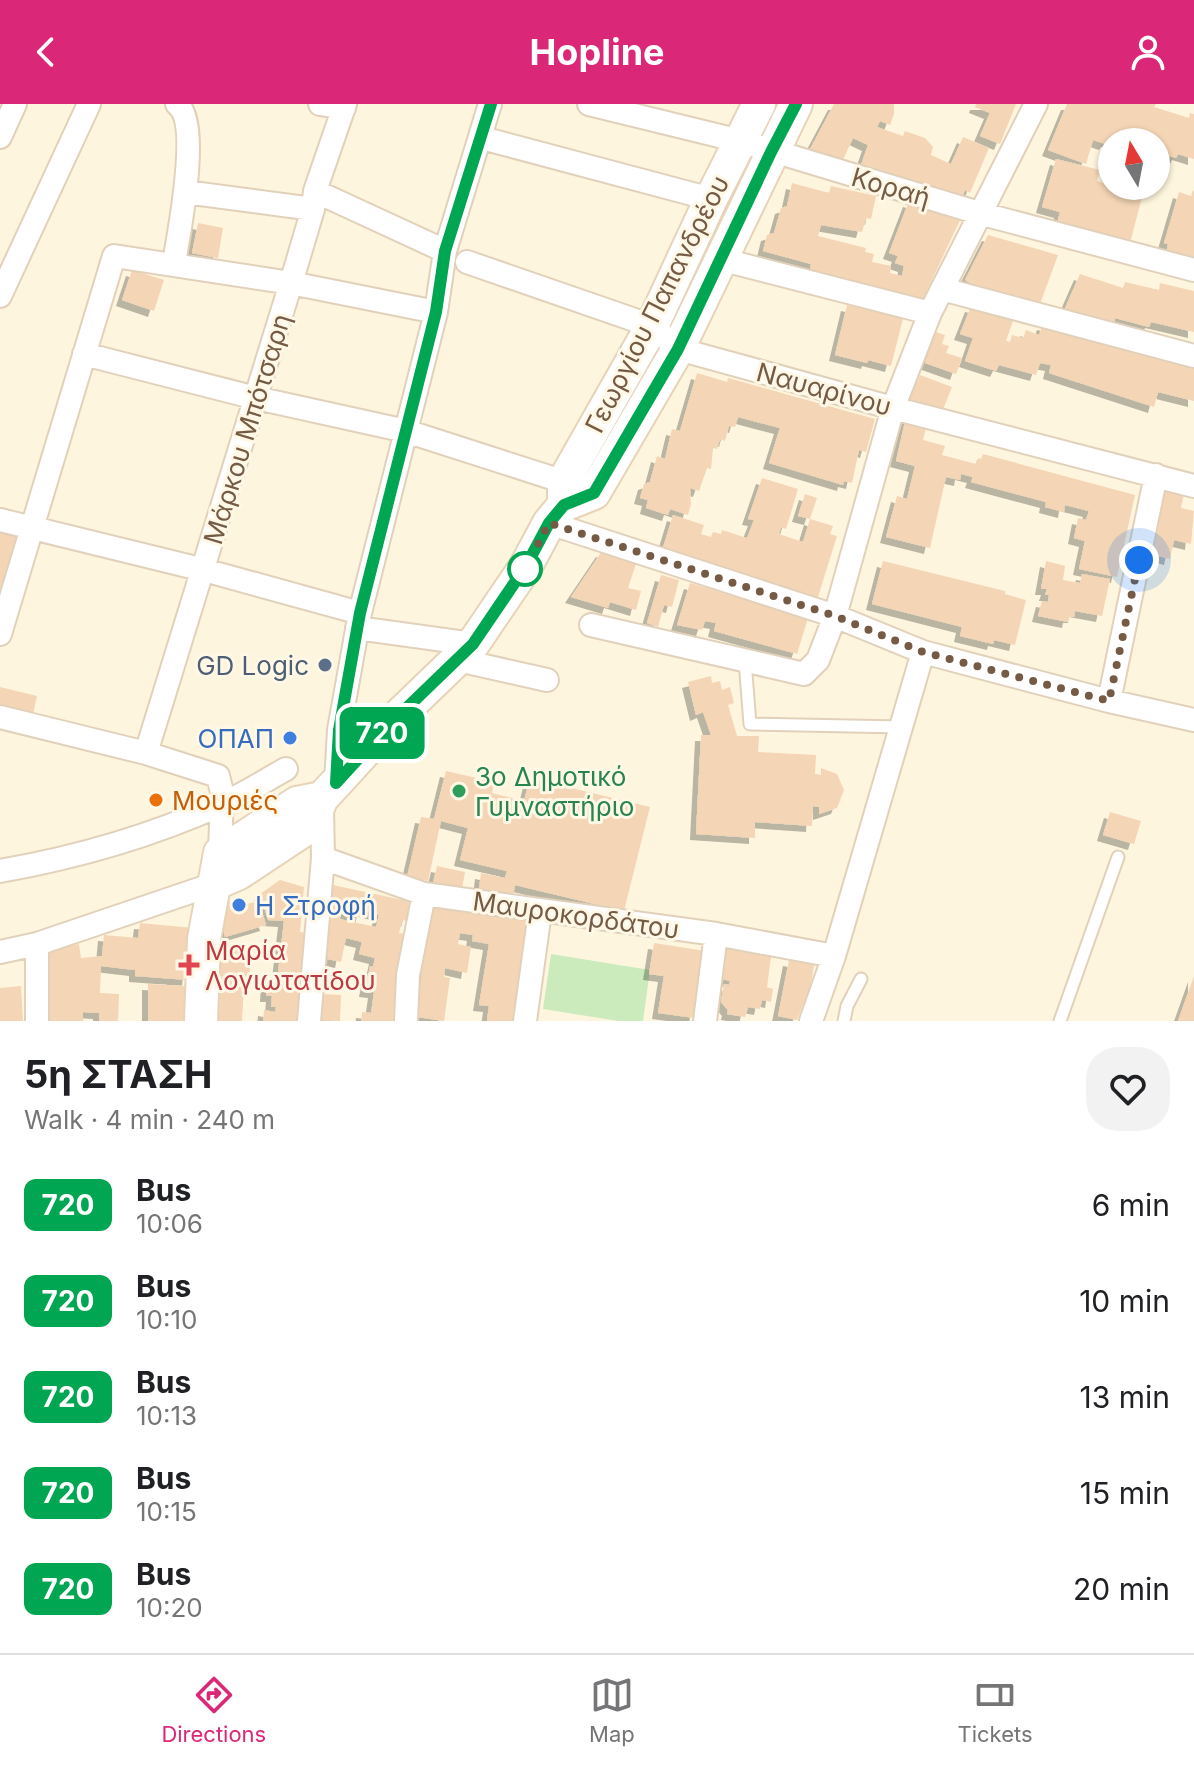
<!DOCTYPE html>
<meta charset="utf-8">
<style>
body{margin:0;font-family:Inter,sans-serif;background:#f2f2f2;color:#202124;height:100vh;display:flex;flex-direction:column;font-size:30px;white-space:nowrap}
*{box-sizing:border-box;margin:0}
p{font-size:26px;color:#757577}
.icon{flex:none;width:44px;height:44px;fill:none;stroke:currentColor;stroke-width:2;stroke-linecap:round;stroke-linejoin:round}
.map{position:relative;height:917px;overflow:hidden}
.drawer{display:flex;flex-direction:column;background:#fff;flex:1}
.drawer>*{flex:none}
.badge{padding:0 16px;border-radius:12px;font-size:28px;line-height:52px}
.needle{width:52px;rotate:350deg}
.buttons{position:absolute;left:1098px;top:24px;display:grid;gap:16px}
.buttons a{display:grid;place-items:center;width:72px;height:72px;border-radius:50%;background:#fff;box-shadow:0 2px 6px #0004;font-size:40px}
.you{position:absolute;width:40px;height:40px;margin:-20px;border:6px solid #fff;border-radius:50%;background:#1a73e8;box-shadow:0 0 0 12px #1a73e833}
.map>.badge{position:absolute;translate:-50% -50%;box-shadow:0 0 0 4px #fff}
.round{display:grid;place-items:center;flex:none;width:84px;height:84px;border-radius:32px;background:#f2f2f2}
.overview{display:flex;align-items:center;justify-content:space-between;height:136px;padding:0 24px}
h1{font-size:38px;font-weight:700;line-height:60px}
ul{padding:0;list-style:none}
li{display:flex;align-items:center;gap:24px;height:96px;padding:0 24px}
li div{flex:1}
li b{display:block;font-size:30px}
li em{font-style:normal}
li .badge{min-width:88px;font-weight:700;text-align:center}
header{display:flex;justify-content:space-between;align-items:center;height:104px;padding:0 24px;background:#db2777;color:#fff;font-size:36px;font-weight:700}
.tabs{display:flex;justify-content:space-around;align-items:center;height:112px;border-top:2px solid #e0e0e0;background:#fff;font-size:22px;color:#757577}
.tabs a{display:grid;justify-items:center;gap:4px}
.tabs .on{color:#db2777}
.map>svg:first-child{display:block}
.green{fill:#cbebbd}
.building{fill:#f4d5b5;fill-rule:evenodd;filter:url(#shadow)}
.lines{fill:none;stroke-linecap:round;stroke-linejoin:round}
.lane-casing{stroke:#e2d1ba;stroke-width:15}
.street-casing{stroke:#e2d1ba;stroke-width:26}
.secondary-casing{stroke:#e7d3b8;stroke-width:36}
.lane{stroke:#fff;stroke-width:11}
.street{stroke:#fff;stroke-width:22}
.secondary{stroke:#fff;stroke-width:32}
.line-casing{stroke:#fff;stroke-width:18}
.line{stroke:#00a651;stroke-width:12}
.walk{stroke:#755b45;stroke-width:8;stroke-dasharray:0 14.4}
.stop-dot{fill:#fff;stroke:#00a651;stroke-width:4}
.service-dot{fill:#5c6f8a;stroke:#fff8e6;stroke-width:3}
.shop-dot{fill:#3f7fe0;stroke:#fff8e6;stroke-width:3}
.leisure-dot{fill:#2e9e5b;stroke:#fff8e6;stroke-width:3}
.food-dot{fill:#e8710a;stroke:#fff8e6;stroke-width:3}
.health-dot{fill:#e0444e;stroke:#fff8e6;stroke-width:3}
.labels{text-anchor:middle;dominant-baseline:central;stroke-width:6;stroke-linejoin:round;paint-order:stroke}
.street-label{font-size:26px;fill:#755b45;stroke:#fff8e6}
.service-label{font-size:26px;fill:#4e5e75;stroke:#fff8e6;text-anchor:end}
.shop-label{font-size:26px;fill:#366cbe;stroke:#fff8e6;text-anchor:end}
.leisure-label{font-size:26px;fill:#27864d;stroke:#fff8e6;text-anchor:start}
.food-label{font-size:26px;fill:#c56008;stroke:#fff8e6;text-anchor:start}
.health-label{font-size:26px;fill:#be3a42;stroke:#fff8e6;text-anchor:start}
</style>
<header><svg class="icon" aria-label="back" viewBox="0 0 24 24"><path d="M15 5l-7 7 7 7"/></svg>Hopline<svg class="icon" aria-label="person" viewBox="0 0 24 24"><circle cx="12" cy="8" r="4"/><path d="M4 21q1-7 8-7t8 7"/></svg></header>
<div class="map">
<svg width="1194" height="917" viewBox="0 0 1194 917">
<defs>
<filter id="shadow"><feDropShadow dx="-6" dy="6" stdDeviation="0" flood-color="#0004"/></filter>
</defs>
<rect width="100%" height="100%" fill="#fef5de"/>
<path class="green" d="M551,850L650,866L643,917H618L543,905Z"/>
<path class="building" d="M834,0H894V10L890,21L880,17L877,23L903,32L905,27L925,34L933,43L931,51L951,60L963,33L989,44L970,89L965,86L961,95L929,81L927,85L892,74L893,70L889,69L888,71L861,61L868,41L853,34L841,60L808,49Z
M976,0H1016L1000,40L980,32L990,9L975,3Z
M1067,0H1156L1154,3L1189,14L1190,9L1194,10V55L1178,50L1176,54L1156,48V38L1107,37L1105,40L1093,36L1086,60L1048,46Z
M1056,55L1100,66L1097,77L1117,83L1145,82L1130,139L1057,120L1060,108L1042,103Z
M792,79L829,89L831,82L876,92L871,115L866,114L862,128L821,121L818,132L866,144L865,148L874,150L872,158L891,162L890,169L902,172L904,162L895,159L898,152L889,149L909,97L961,114L922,197L809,172L811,160L763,147L767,131L774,129L781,104L787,102Z
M1193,86L1194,87V157L1166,150L1168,140L1164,139L1179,88L1191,92Z
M198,119L223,124L218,154L192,149Z
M988,131L1058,151L1040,200L981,185L965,176Z
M132,166L164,176L154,207L122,196Z
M1080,170L1123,184L1125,178L1159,186L1160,179L1194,187V228L1151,218L1149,223L1115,214L1113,223L1062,211Z
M847,201L880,209L881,206L904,211L891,262L868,256L867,259L835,251Z
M971,202L1014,214L1006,237L1010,238L1012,231L1023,234L1026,226L1039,231L1043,220L1194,260V297L1158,288L1154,303L1049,269L1051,261L1040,259L1036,271L999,261L996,267L965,257L973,234L960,230Z
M936,228L945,231L942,240L949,242L946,249L962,254L956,270L925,259Z
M697,269L727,278L728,274L875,315L866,348L859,346L852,379L844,377L843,381L769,359L780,324L738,313L735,323L729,322L725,337L720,335L717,345L713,344L711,365L707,364L699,387L690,384L691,400L688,411L670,405L668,411L646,404L648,396L640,394L644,380L650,378L657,352L665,355L672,325L680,327Z
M920,271L952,283L942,308L910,296Z
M906,313L927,319L923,336L945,342L942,351L976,360L978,354L981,355L983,350L1135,391L1117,473L1079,465L1085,437L1074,434L1078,414L1086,416L1089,407L1065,401L1064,408L1045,403L1046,398L971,378L973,373L961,370L960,376L946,373L930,444L886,433L897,392L907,395L915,362L896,357Z
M762,374L798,385L786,425L781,423L779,430L803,438L810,415L833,422L830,430L837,432L817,496L662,447L673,411L704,421L701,430L711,433L713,428L721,430L722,426L747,434L754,416L748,415Z
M1165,386L1184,390L1181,404L1194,407L1191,440L1174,436L1170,455L1151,450Z
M805,390L817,394L810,415L798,412Z
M0,427L22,434L6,490L0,489Z
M602,447L636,460L628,484L641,487L636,506L610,498L608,504L571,493Z
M883,457L1005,487V490L1026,496L1015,541L994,536L993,540L960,532L962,523L872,500Z
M1046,457L1065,462L1063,476L1080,479L1082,470L1110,475L1102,512L1075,507L1074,513H1069L1068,518L1038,512L1042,497L1048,498L1049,491H1045L1047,485H1041Z
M661,471L679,476L672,503L664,501L658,523L647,519Z
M690,479L808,514L797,550L714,527L716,519L705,517L702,526L677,521Z
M711,572L712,579L720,577L722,586L730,583L734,599L728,601L737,632H759L758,648L816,651L815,670L821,671V664L837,670L844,686L837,704L819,710V703L813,702L812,722L755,718V734L696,730L701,631H711L703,608L696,611L688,578Z
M0,583L37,592L33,610L0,602Z
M446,667L494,678L492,689L524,697L530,674L650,703L624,807L515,781L512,798L478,793L481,769L505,774L507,767L460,756L468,724L441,717L428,777L407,773L421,713L434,715Z
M1110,708L1141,717L1134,740L1103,731Z
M437,762L465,768L461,790L432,783Z
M280,776L304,783L300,828L308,829L300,917H263L264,906L275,908L276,903H271L272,892H266L267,876L277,877L284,817L268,816L260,790Z
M328,780L412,798L407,817L402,816L399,829L405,830L397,917H361L362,908L371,909L374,888L365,887L370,862L373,863L375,854L359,850L362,838L346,834L341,858L318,853ZM346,799H348L346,809L361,814L363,806L379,811L376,823L339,815Z
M241,795L243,801L259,797L266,821L225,833L222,820L226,799Z
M428,799L528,816L513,917H487L489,902L479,901L489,840L472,837L473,831L460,829L458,840L471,843L467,869L445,864L444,873L450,874L444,917L417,913L422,868L415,867Z
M140,819L193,824L188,876L135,872V866L101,862L100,889L119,890L118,917H99V909L83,908V917H44L41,848L79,840L81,854L102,852L104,831L138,834Z
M654,839L705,847L695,914L658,909L664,872L649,870Z
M215,843L251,845L249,881H244L242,917H210Z
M723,844L771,853L767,883L773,885L771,898L762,896L760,905L748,903L745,913L727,910L728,906L721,898L724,880L729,881L730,877L718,874Z
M789,856L814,861L811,881L797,916L778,912Z
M1194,873V917H1178L1194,872Z
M148,880L186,882L184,917H148Z
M21,882L23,917H0V884Z
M320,890L341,891L340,917L319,916Z"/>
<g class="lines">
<defs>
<path id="lane" d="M745,557L750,620L901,623
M844,917L847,902L861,875
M1060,917L1118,753"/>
<path id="street" d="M320,0L344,4
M589,0L740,37L979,109L1194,166
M0,33L15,0
M482,34L711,95
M315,87L445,147
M185,88L313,105
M720,155L930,209
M467,158L652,222L678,245L893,304L1194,382
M174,159C179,128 201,19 177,0
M942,185L1194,252
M0,192L89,0
M84,250L256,294L406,327L577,382
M0,416L204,466L360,509
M549,419L835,512L923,548L1109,597L1194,616
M591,521L804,570L818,556L835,512L893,304L930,209L1036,0
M357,524L473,540
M0,530L114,152L291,179L436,208
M458,556L547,576
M1109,597L1156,371
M0,613L146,649L218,672L222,688L220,749
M146,649L291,179L313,105L315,87L345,0
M336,679L339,626L360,509L436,208L445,147L490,0
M323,754L424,790L716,830L834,852
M0,767C74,754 151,732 220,701C243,691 264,677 286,665
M0,848L37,840L214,780
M37,917V840
M309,917L323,754L322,703
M406,917L408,871L424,790
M525,917L540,808
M705,917L716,830
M811,917L834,852L923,548"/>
<path id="secondary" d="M564,401V377L652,222L711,95L759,0
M214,780L239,769L310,722L322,694L336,679L388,622L473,540L526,462L549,419L564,401L594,389L678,245L796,0
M201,917L204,835L220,749L297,699L322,694"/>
</defs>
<use href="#lane" class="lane-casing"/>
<use href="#street" class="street-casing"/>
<use href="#secondary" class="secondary-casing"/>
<use href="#lane" class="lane"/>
<use href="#street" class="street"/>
<use href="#secondary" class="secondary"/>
</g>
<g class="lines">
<defs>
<path id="line" d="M491,0L445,147L436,208L360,509L339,626L336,679L388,622L473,540L526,462L549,419L564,401L594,389L678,245L771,48L796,0"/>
</defs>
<use href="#line" class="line-casing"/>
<use href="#line" class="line"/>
<path class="walk" d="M525,465L549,419L835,512L923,548L1109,597L1139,456"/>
</g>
<circle class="stop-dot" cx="525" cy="465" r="16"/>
<circle class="service-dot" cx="325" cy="561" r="8"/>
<g class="shop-dot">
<circle cx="290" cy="634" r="8"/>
<circle cx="239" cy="801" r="8"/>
</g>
<circle class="leisure-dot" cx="459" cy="687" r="8"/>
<circle class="food-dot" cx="156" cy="696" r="8"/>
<path class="health-dot" d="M185 849h8v8h8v8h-8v8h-8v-8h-8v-8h8z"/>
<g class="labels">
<g class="street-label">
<text transform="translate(891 83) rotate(16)">Κοραή</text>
<text transform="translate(657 200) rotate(-63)">Γεωργίου Παπανδρέου</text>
<text transform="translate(824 285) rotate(15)">Ναυαρίνου</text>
<text transform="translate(247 325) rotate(-73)">Μάρκου Μπότσαρη</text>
<text transform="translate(576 811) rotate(8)">Μαυροκορδάτου</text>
</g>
<g class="service-label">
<text x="309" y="561">GD Logic</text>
</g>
<g class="shop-label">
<text x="274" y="634">ΟΠΑΠ</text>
<text x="255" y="801" text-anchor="start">Η Στροφή</text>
</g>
<g class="leisure-label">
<text x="475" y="672">3ο Δημοτικό<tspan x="475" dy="30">Γυμναστήριο</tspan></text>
</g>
<g class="food-label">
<text x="172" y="696">Μουριές</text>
</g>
<g class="health-label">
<text x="205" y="846">Μαρία<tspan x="205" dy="30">Λογιωτατίδου</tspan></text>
</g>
</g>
</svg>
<div class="buttons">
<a><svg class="needle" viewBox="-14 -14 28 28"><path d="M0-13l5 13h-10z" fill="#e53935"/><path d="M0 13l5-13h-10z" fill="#757577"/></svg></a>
</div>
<div class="you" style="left:1139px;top:456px"></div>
<b class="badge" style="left:382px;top:629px;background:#00a651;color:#fff">720</b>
</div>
<section class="drawer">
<div class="overview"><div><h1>5η ΣΤΑΣΗ</h1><p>Walk · 4 min · 240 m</p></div><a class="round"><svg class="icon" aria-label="heart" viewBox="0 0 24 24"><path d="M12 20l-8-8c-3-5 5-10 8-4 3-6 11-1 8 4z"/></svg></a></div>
<ul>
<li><span class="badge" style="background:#00a651;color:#fff">720</span><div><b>Bus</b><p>10:06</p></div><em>6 min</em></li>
<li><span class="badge" style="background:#00a651;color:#fff">720</span><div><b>Bus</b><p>10:10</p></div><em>10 min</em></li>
<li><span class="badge" style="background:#00a651;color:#fff">720</span><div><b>Bus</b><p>10:13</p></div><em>13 min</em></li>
<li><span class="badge" style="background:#00a651;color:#fff">720</span><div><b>Bus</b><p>10:15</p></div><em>15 min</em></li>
<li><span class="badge" style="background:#00a651;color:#fff">720</span><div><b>Bus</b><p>10:20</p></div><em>20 min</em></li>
</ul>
</section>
<nav class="tabs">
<a class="on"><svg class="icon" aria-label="directions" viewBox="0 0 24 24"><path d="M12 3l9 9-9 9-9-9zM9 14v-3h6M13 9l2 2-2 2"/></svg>Directions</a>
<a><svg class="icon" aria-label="map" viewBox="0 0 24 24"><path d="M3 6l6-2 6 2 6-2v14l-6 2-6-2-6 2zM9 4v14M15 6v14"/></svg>Map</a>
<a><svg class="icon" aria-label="tickets" viewBox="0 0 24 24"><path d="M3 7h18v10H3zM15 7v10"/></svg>Tickets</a>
</nav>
